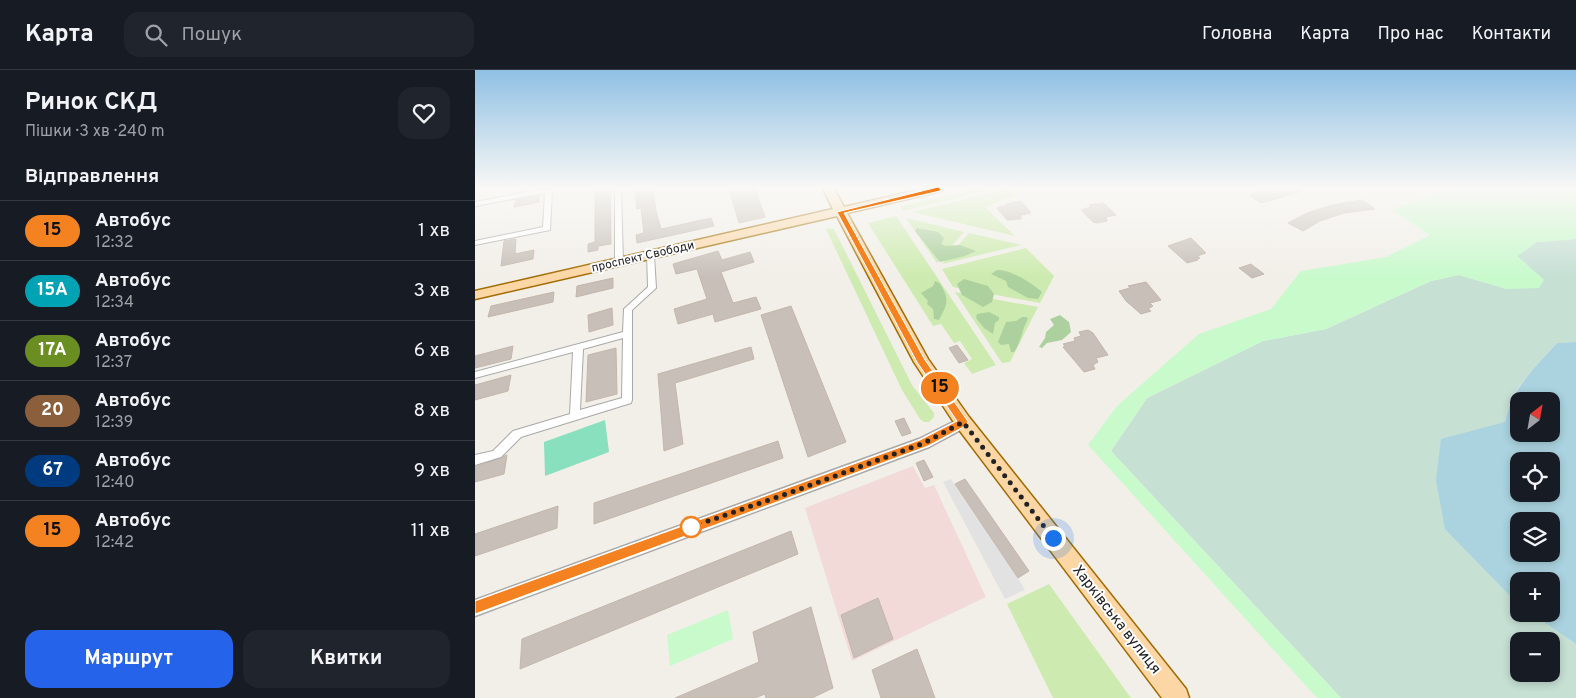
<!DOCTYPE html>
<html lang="uk">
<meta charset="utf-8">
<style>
body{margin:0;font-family:Overpass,sans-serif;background:#20242c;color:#f1f3f6;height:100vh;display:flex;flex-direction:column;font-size:19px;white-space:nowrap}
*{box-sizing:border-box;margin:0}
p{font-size:16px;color:#9ea1a6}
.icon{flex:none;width:28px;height:28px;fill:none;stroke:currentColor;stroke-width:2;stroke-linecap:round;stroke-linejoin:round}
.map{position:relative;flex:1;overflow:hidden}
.details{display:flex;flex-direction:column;background:#171b24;width:475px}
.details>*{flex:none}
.badge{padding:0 10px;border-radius:16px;font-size:18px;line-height:32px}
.needle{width:32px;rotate:31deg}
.fabs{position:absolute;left:1035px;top:322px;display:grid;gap:10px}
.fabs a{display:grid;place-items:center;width:50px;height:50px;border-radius:10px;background:#171b24;box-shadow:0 2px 8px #0003;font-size:25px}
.you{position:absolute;width:25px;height:25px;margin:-12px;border:4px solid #fff;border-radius:50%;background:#1a73e8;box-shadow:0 0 0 8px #1a73e833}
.map>.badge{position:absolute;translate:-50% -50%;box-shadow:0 0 0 2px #fff}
h2{padding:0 25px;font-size:19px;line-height:45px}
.round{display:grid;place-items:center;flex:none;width:52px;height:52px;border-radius:15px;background:#20242c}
.overview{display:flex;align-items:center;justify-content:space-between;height:85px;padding:0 25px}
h1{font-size:24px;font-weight:700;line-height:38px}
.action{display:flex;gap:10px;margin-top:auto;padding:10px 25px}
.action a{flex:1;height:58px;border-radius:15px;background:#2563eb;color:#fff;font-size:20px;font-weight:700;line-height:58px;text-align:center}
.action a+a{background:#20242c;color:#f1f3f6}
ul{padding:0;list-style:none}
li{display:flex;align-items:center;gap:15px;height:60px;padding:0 25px;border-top:1px solid #363941}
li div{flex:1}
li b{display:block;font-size:19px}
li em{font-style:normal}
li .badge{min-width:55px;font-weight:700;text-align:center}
header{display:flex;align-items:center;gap:30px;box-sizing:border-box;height:70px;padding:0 25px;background:#171b24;border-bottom:1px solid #363941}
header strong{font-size:24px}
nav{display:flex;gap:28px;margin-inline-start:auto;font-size:18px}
.search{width:350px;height:45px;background:#20242c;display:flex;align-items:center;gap:12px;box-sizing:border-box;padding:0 18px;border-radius:15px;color:#9ea1a6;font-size:19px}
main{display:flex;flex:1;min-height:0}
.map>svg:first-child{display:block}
.commercial{fill:#f2dad9}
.grass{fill:#cdebb0}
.forest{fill:#add19e}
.wetland{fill:#c6e0d4;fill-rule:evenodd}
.park{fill:#c8facc}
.pitch{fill:#88e0be}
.parking{fill:#e2e2e2}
.water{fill:#aad3df;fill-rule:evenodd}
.building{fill:#c7bfb8;stroke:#c4b6ab}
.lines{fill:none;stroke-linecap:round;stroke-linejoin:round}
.minor-casing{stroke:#a9a9a9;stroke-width:2}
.tertiary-casing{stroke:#a9a9a9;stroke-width:3}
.primary-casing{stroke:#a06b00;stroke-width:3}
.minor{fill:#fff;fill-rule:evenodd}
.tertiary{fill:#fff;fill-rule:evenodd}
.primary{fill:#fcd6a4;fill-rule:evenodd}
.line{fill:#f58220;stroke:#fff}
.walk{stroke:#222;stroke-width:5;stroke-dasharray:0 9}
.stop-dot{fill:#fff;stroke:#f58220;stroke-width:2.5}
.labels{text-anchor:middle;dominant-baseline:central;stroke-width:4;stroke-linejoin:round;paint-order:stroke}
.far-street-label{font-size:12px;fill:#222;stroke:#fff}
.street-label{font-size:15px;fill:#222;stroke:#fff}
</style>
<header>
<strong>Карта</strong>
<div class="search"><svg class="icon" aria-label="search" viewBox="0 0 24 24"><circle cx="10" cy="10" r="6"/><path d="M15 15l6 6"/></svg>Пошук</div>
<nav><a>Головна</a><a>Карта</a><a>Про нас</a><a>Контакти</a></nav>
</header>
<main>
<section class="details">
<div class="overview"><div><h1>Ринок СКД</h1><p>Пішки · 3 хв · 240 m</p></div><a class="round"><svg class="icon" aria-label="heart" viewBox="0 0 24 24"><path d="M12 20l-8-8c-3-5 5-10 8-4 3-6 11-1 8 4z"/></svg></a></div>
<h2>Відправлення</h2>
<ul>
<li><span class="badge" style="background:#f58220;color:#111">15</span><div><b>Автобус</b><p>12:32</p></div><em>1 хв</em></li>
<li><span class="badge" style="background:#00a3b4;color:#fff">15А</span><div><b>Автобус</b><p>12:34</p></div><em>3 хв</em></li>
<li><span class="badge" style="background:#6b8e23;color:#fff">17А</span><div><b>Автобус</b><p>12:37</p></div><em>6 хв</em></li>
<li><span class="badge" style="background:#8b5e3c;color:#fff">20</span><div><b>Автобус</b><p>12:39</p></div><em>8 хв</em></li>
<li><span class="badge" style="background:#003b80;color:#fff">67</span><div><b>Автобус</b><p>12:40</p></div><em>9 хв</em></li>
<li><span class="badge" style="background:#f58220;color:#111">15</span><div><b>Автобус</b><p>12:42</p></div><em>11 хв</em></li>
</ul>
<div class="action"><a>Маршрут</a><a>Квитки</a></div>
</section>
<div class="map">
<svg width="1101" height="628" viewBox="0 0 1101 628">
<rect width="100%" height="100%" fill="#f2efe9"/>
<path class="commercial" d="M438,396L450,418L459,415L511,527L377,591L330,438Z"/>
<path class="grass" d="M503,119H518L428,141L425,136Z
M532,119L543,124L510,137L540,166L437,142Z
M421,146L521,295L497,304L489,293L497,289L485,271L479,273L466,254L458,256L393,153Z
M431,148L489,162L462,193Z
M353,158L359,159L437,315L459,343V347L454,352H449L445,349L427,320L351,159Z
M494,163L546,175L467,194Z
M551,178L579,206L565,233L478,217L467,199Z
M480,222L563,237L535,292L527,293Z
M574,514L656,628H578L532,534Z"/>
<path class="forest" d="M442,158L463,162L469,168L466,174L470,176L485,175L501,181L490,186L465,192L440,161Z
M522,200C535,199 558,214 567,222L563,229L553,228L533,217L531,211L516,204Z
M489,209L513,216L519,224L517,232L508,237L487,225L482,214Z
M460,211C466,213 465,214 468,219C475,231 470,239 464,250L459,249L458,239L452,234L453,231L446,223L458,216Z
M514,242L524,247V250L520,253L518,264L509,258L501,248L502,244Z
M585,245L594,252L596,262L587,270L572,273L567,278L564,277L570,268L571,262L579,255L575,249Z
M547,247H552L553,249C547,259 546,273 539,282H536L534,274L526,275L523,272L531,252L541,251Z"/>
<path class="wetland" d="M1101,169V272L1082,273C1060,297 1035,319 1030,352L1041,533L1044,535V544H1057L1101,574V628H866L636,381L672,328L788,271L851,259L956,211L984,205L1032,219L1069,210L1042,186L1062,172ZM1044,571H1076V604H1044Z"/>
<path class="park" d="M974,119H1101V169L1062,172L1042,186L1069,210L1064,218L1032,219L984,205L956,211L851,259L788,271L672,328L636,381L866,628H842L613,375L642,336L724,264L796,239L826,201L911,187L955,165L917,140Z
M253,540L258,569L195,596L192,565Z"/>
<path class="pitch" d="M130,350L134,382L70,406L69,372Z"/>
<path class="parking" d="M476,409L543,508L550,520L530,529L468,412Z"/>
<path class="water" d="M1101,272V574L1057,544H1076V511H1044V535L970,459L961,410L966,369L1030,352C1036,319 1060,297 1082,273ZM1044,331H1076V364H1044ZM1044,391H1076V424H1044ZM1044,451H1076V484H1044Z"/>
<path class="building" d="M120,119H135L136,174L123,176V180L113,182V174L120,172Z
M160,119H178L181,141L186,159L236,148L239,156L162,173L161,165L169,163L166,138L162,139Z
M254,119H280L290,147L264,153Z
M795,119H824L825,122L786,133L774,125Z
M64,126V132L39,137L41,130Z
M887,130L900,139L869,143L845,151L828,161L813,153L832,143L857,135Z
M546,131L556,143L546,145V149L532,150L522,138L532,135L531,134Z
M629,133L641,145L631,147L632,151L622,153L618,152L606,140L616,137L614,135Z
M716,168L731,183L722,186L725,188L722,189L723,190L712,193L693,176Z
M41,169L40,184L59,180L58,189L26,196L29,171Z
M243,181L247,190L275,182L279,192L246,202L258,233L281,227L286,239L240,252L238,244L203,254L199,239L232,229L222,199L201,204L198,194Z
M776,194L789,204L777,208L764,198Z
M138,208V218L101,227L102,216Z
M671,212L686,230L675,233L678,236L673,239L676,241L666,244L651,231L644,221L655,218L653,216Z
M79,222L78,232L13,247L16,236Z
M316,236L371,372L333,387L286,245Z
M137,238L138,255L114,262L113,245Z
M613,260L618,263L633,285L621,288L623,292L618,295L620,299L609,302L588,277L590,276L588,274L600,271L599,268L606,266L604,262Z
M482,275L488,283L493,290L484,293L474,278Z
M38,276L36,289L0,298V286Z
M276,277L279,289L200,313L208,374L189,381L183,304Z
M141,278L142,324L111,332L113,285Z
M36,305L33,321L0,330V315Z
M429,348L436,363L427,366L420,351Z
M303,371L308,388L119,454V433Z
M32,385L29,404L0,412V397Z
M449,390L458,407L449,411L441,393Z
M490,409L529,465L554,501L543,508L480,414Z
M83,436L82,458L0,486V464Z
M316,461L323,484L45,599L47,569Z
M403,528L418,569L379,588L366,545Z
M336,537L358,618L337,628H291L290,624L280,628H200L284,592L278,562Z
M442,579L460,628H406L397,600Z"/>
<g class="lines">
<defs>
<path id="minor" d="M67,119L77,120L75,160L0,175V171L68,157L70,123L0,136V132Z
M140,119H146L148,192L144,194L140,192Z
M172,183H178L179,185L181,218L157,240V330L156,333L46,367L26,387L0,395V385L18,381L38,361L95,344L98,282L0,308V302L148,262L149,239L173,217ZM148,268L147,328L105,340L108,279Z"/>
<path id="tertiary" d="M488,347L493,348L495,352L493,356L454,377L0,546V530L444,369Z"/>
<path id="primary" d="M348,119H359L369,137L447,119H468L467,121L372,143L453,289L494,347L711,619L714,628H687L482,357L439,292L362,146L0,229V221L358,139Z"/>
</defs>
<use href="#minor" class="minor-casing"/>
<use href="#tertiary" class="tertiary-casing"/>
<use href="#primary" class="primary-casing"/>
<use href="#minor" class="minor"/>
<use href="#tertiary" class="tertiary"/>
<use href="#primary" class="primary"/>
</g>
<linearGradient id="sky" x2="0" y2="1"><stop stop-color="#8fc0e4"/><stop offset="0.57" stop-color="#f9f8f5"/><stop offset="1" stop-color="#f9f8f5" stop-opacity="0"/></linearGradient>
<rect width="1101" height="207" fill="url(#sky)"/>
<path class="line" d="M463,117L466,119L465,121L369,143L450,290L492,350L493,352L492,355L453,376L0,544V531L445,370L482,351L442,292L362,142Z"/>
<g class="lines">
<path class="walk" d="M216,457L317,422L449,373L488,352L578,468"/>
</g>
<circle class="stop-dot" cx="216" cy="457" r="10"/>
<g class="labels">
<g class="far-street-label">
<text transform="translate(168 187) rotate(-13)">проспект Свободи</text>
</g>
<g class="street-label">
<text transform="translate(641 550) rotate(52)">Харківська вулиця</text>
</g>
</g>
</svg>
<div class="fabs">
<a><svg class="needle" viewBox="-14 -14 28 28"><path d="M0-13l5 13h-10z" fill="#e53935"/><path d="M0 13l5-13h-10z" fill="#9ea1a6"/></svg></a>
<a><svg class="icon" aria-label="locate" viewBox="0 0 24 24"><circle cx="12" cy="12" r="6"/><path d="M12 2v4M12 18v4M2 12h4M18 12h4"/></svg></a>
<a><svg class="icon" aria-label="layers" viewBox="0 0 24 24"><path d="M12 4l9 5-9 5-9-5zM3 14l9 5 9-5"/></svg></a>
<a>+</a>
<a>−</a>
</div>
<div class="you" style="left:578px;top:468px"></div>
<b class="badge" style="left:465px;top:318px;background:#f58220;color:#111">15</b>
</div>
</main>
